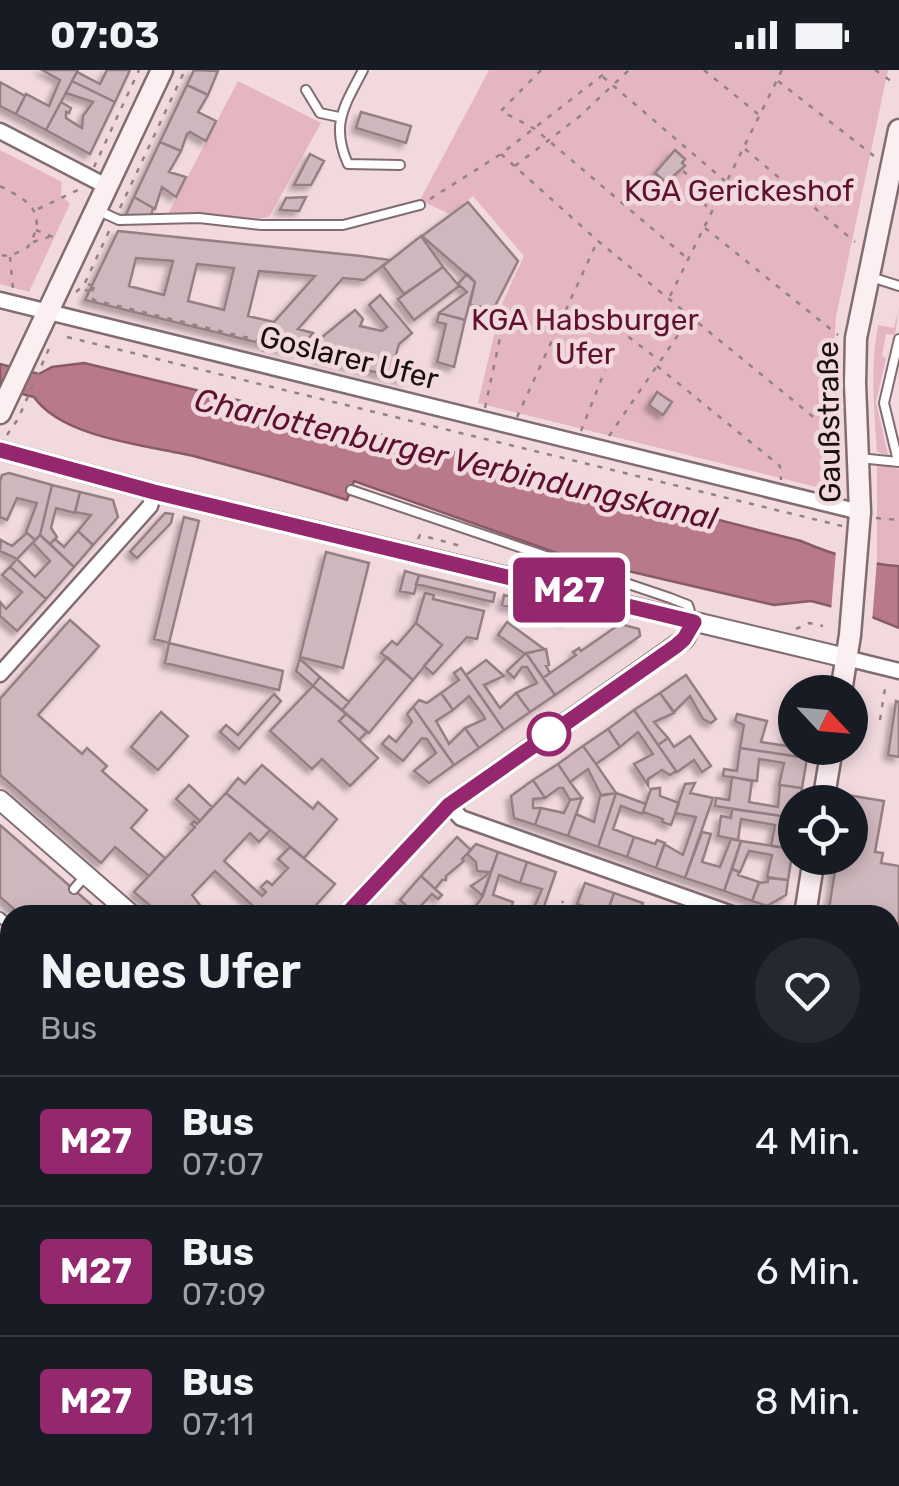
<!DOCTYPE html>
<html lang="de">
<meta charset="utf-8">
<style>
body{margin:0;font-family:Rubik,sans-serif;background:#242831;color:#f1f3f6;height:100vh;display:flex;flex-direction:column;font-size:38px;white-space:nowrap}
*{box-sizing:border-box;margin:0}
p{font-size:32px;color:#9ea1a6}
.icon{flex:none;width:55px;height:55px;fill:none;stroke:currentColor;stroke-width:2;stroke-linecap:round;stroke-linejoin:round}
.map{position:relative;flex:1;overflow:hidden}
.panel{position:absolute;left:0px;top:835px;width:900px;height:582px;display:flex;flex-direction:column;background:#171b24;border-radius:30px 30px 0 0;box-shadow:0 5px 15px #0003}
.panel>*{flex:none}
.badge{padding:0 20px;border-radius:8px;font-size:35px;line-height:65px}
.needle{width:65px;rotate:116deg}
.controls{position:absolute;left:778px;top:605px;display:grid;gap:20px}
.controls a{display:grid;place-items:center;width:90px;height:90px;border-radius:50%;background:#171b24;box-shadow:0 5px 15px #0003;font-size:50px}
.map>.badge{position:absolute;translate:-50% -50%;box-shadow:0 0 0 5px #fff}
.round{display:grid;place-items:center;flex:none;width:105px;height:105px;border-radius:52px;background:#242831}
.head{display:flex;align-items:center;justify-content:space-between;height:170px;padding:0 40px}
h1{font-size:48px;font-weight:600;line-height:75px}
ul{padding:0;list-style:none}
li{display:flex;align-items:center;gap:30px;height:130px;padding:0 40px;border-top:2px solid #363941}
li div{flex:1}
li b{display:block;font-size:38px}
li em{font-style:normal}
li .badge{min-width:110px;font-weight:700;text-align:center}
.status{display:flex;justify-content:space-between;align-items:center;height:70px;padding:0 50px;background:#171b24;direction:ltr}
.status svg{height:28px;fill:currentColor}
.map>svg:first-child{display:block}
.green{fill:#e5b6c2}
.water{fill:#b8798a;stroke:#885a66;stroke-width:2.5}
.pier{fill:#f1d9de}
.building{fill:#cfb8bd;stroke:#957f84;stroke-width:2.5;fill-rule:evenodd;filter:url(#shadow)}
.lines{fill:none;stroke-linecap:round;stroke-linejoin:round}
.service-casing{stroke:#816c71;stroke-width:12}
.minor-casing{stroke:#816c71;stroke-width:19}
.tertiary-casing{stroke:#816c71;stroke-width:22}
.secondary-casing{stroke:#816c71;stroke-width:25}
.path{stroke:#938285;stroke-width:2.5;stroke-dasharray:5 8;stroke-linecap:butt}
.service{stroke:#fff;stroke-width:8}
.minor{stroke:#fff;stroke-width:14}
.tertiary{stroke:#fff;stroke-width:18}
.secondary{stroke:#fceff2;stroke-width:20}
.line-casing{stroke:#fff;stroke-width:22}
.line{stroke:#95276e;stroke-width:15}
.stop-dot{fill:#fff;stroke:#95276e;stroke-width:5}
.labels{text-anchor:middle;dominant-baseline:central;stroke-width:9;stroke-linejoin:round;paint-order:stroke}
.park-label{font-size:30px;fill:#601231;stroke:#f1d9de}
.street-label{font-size:30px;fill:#181012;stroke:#f1d9de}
.water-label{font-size:32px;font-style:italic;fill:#5d102f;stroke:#f1d9de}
</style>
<div class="status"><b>07:03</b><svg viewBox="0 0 49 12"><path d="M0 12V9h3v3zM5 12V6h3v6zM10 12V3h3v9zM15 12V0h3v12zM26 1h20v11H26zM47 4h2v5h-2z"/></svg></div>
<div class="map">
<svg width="899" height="1416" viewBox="0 0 899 1416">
<defs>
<filter id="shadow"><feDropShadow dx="-4.5" dy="4.5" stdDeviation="2.5" flood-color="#0004"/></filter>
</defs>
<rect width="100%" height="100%" fill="#f1d9de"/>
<path class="green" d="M489,0H888L836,247L832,305L837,422L478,333L501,236L524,186L473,126L449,144L420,130Z
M238,11L321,53L269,147L249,150L167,146Z
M0,80L62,112L61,125L70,134L29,222L0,214Z
M899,237L895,265L886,264L882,286L886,288L876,332L888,385L877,382C874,339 870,297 878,255L894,258Z
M877,394L899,399V494L877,493Z"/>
<path class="water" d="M84,293L465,385L801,471C833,485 864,494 899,496V558L872,547L811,531L774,535L568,487L354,411L347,430C297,414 247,400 197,387C153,376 63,369 34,327L0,318V294L39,304L52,297Z"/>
<path class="pier" d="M836,480L877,490L872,552L831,542Z"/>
<path class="building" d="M42,0H78L46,60L16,44L26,24L49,36L60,10Z
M107,0H130L115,32L72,11L77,2L100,14Z
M194,0L218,1L208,25L187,15Z
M72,11L115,32L90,84L46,60L61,32L71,38L69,43L66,42V48L82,58L83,46L93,32L66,23Z
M0,12L25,26L16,44L0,36Z
M187,15L208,25L198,42L216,51L206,71L190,62L187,64L181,81L160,72Z
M361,42L411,56L406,73L356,58Z
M160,72L181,81L169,102L186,107L176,127L162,117L155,139L134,127Z
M675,80L685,89L682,93L685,96L666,112L655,103Z
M310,84L324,91L311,115H294Z
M134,127L153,138L151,146L125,147Z
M306,127L299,141L280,140L286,128Z
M468,132L518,191L493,240L470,234L475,212L422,166Z
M118,161L361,186L390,190L364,210L343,208L298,259L313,263L296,282L85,230ZM136,188L173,191L164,225L129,216ZM197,194L234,198L224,240L188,231ZM259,201L315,206L274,252L248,246Z
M421,166L443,197L404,224L383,196Z
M443,197L459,216L414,250L398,229Z
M467,204L475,212L465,250L439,243L467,222L458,214Z
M380,225L412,263L399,274L395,288L412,292L407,310L318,288L315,273L355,240L363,249L360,256L382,261L387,257L369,235Z
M439,243L465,250L454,297L437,292L446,254L437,252Z
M657,322L672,332L663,345L649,335Z
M9,403L52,415L40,465L35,470L26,462L37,433L17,428L7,450L0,447V412L2,405Z
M52,415L80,422L75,443L56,438L51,458L57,467L50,474L40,465Z
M80,422L113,430L118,447L93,475L78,461L91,445L75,442Z
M165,443L173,444L171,453L137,488L130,482Z
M184,447L199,451L169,573L154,569Z
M78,461L93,475L74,497L50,474L55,469L64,477Z
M27,463L35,470L17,489L0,481L1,470L12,476Z
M40,465L74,497L46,529L10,497L17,489L35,507L50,491L33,473Z
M326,482L369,493L343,598L300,587Z
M10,497L46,529L17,561L0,546V532L6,539L22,522L2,505Z
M405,501L419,505L414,524L400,521Z
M419,505L495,523L493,532L416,514Z
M425,523L434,525L433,529L484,541L477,569L467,567L433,604L424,596L442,575L416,553Z
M504,525L568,541L566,551L502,535Z
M70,550L99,576L38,645L82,684L87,678L107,696L102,701L147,740L131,758L165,788L149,806L115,777L101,793L0,705V629Z
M507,552L544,579L525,584L498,565Z
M416,553L442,575L413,610L381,583L392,571L397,575Z
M620,554L639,559L640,566L555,625L543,608L576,585L573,582L579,578L581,581Z
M169,573L283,601L279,620L165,593Z
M546,579L549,595L546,596L550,603L543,608L526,583Z
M526,583L555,625L530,642L516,623L537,613L527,597H522L514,608L507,601Z
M387,587L413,610L369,663L342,640Z
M300,589L320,607L313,616L296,601Z
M486,590L504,606L484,615L500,638L516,623L530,642L504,660L466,605Z
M461,598L504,660L479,678L465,658L485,649L483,645L469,626L453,640L441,623L459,610L454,603Z
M686,605L716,649L711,653L703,649L690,626L674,642L660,623Z
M320,607L349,632L342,640L313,616Z
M313,616L346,644L339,651L378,688L350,716L322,689L312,699L270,661Z
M441,623L453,640L436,651L447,670L449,674L465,658L479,678L454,695L413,637L419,630L427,633Z
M660,623L674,643L654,652L668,668L658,675L634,640Z
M274,624L281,631L239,679L220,662L226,655L238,665Z
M896,631L899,632V687L888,685Z
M413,637L454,695L429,713L414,701L436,683L427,669L422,668L403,691L382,674L389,666L396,672L412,652L407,644Z
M634,640L676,701L670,705L662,700L648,709V715L634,694L653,684L640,665L638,662L620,677L608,659Z
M161,642L188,666L158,700L131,677Z
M346,644L367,662L359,670L339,651Z
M737,644L767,651L761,672L787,676L788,654L795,655V678H809L807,688L740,678L744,655L735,651Z
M608,659L620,677L596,694L583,676Z
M690,666L711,696L702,702L694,690L677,702L658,675L668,668L674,677Z
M583,676L596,694L616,723L601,725L588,699L570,712L558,694Z
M740,678L807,688L802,718L779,715L784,693L759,689L757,711L723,706L724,699L737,701Z
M558,694L570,712L582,728L570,730L563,718H559L545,728L533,710Z
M262,695L313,739L318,732L337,749L304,788L226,723L238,708L245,714Z
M732,707L752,711L749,732L754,733L778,737L780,715L802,718L800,732H795V748L715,736L716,728L729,730Z
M533,710L545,728L533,729V738H541L535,755L514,748L511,726Z
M695,713L690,723L713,728L685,808L656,798L664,774L683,785L696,747L675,743L685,714Z
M189,715L212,737L200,751L176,729Z
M660,718V726L679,733L671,755L662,752L663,749L643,742L651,719Z
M226,723L270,760L259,772L250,763L224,791L262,826L266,822L261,817L267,811L272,815L288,798L278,789L290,777L335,814L307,845H244L253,836L215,801L192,825L208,845H161L134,822L195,757L191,754L194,751L197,754Z
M616,723L646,734L642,744L621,736L613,759L634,767L627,787L598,777Z
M616,723L598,777L568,766L576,744L594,752L600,726Z
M847,725L884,731L875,782L883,783L881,793L899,796V852L893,892H890V845H828L837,788H850V732H846Z
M582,728L568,766L535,755L541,738L564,743L570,730Z
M732,739L795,748L793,779L771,776L775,755L741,749L738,770L718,766L721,746L731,748Z
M0,755L103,845H21L0,827Z
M702,762L711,764L702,792L720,797L731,769L741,771L724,821L685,808Z
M457,767L471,780L462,789L464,791L446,806V810H442L435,819L421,806Z
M634,767L655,774L657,770L665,773L656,798L627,787Z
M741,771L793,779L788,810L767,807L772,785L749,781L740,802L732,799Z
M476,774L498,782L483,826L471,816L486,806L488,802L477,801L476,792L467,784Z
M498,782L527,792L520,813L499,805L493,825L513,832L509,845H469L481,829Z
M527,792L556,802L541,845H531L542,819L520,813Z
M732,799L739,802L738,805L759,812L752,831L724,821Z
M421,806L442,825L438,829L432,824L414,843L400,830Z
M768,808L788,810L786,825L767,836L752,831L759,813L768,812Z
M585,813L614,823L607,844L577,834Z
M614,823L643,833L639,845H606Z
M10,921V1025L0,1018V935Z
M890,1018L899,1019V1177L890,1175Z
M0,1048L10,1055V1072L0,1086Z
M10,1122V1161L8,1164L0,1158V1136Z
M0,1169L10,1176V1236L4,1245L0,1241Z
M890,1217L899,1218V1311L890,1309Z
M890,1309L899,1311V1375L890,1374Z
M9,1345L10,1386L0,1400V1357Z
M890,1374L899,1375V1416H801L803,1408H890Z
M61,1408H102L98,1416H56Z
M135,1408H176L171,1416H131Z
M213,1408H248L264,1416H230Z
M248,1408H350L366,1416H264Z
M414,1408H454L450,1416H430Z
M488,1408H525L520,1416H499Z
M595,1408H646L644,1416L624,1413V1416L608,1415L609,1410Z"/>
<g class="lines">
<defs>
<path id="service" d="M363,0C345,35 330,54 348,94L400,95
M306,20L320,43L339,47
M99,141L119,150L199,148L261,155H343L420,135
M871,207L899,216
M859,388L899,392
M898,391L884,333L899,269
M351,420L670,528L688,535L692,548
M74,819L86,805
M0,847L10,856
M0,905L10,893
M0,1111L10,1097
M890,1188L899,1189
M890,1210L899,1211
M394,1408L410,1416
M0,1413L6,1416
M46,1416L50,1408
M455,1416L460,1408
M797,1416L798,1408"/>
<path id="minor" d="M0,61L106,116
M0,230L860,442
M846,588L899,601
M0,604L150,436L154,422
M449,735L461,748L735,845"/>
<path id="tertiary" d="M0,380L154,422L846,588
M0,730L132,845
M346,845L449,735L676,575L685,569L693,552
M0,1299L10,1285"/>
<path id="secondary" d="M0,343L162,0
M841,622L850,565L860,442L855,313L856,268L899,60
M823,732L832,678
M805,845L814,788
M715,1416L717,1408"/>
</defs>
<use href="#service" class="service-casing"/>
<use href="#minor" class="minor-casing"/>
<use href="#tertiary" class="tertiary-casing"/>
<use href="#secondary" class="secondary-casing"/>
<path class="path" d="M541,0L501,41L535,59L688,189
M704,0L758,44
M875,0L891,11
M603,7L725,111
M778,11L874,86
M745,79L855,172
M501,84L598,171L833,363L840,364
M515,96L580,46L629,0
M94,97L139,0
M683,101L695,111L709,143
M0,116C29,131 49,142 28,177L10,186L0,185
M430,129L501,84L609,0
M120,138L185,0
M38,139L80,119
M705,158L838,265
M36,160L58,169
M33,172L49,167
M10,187L13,219
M88,214L92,216
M94,217L90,226L94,230L265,272
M85,220L89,221
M76,222L84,215L110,159
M670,226L782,0
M618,259L659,290
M67,267L842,456
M263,282L267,265
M657,296L780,396L781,410
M485,338L500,268
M517,347L597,172
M581,361L605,300
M7,365L18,349L51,274
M609,366L689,249
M876,448L899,450
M418,469L420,465L461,476L460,480
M796,559L809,553L823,556
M880,650L886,612
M557,845L563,831
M893,901L899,927
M0,1162L10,1170"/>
<use href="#service" class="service"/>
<use href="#minor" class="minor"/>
<use href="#tertiary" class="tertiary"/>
<use href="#secondary" class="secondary"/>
</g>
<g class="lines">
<defs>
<path id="line" d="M0,380L154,422L694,552L684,569L676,576L449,735L346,845"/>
</defs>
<use href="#line" class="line-casing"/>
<use href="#line" class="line"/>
</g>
<circle class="stop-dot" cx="549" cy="664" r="20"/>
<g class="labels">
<g class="park-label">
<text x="739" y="121">KGA Gerickeshof</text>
<text x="585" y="250">KGA Habsburger<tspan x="585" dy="34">Ufer</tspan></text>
</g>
<g class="street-label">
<text transform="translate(349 288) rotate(14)">Goslarer Ufer</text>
<text transform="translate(829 352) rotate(-91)">Gaußstraße</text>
</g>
<g class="water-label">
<text transform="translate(456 389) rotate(13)">Charlottenburger Verbindungskanal</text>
</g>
</g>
</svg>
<div class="controls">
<a><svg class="needle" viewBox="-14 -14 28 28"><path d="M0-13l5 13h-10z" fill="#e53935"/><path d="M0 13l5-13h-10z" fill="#9ea1a6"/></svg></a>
<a><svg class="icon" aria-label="locate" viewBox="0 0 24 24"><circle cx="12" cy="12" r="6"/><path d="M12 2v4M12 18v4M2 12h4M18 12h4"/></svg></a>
</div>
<b class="badge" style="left:569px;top:520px;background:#95276e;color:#fff">M27</b>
<section class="panel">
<div class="head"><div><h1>Neues Ufer</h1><p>Bus</p></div><a class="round"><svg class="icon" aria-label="heart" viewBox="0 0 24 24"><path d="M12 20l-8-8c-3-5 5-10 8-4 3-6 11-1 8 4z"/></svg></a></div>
<ul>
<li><span class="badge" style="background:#95276e;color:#fff">M27</span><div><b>Bus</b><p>07:07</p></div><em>4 Min.</em></li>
<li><span class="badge" style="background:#95276e;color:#fff">M27</span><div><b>Bus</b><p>07:09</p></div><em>6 Min.</em></li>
<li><span class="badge" style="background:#95276e;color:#fff">M27</span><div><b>Bus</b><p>07:11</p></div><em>8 Min.</em></li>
</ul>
</section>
</div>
